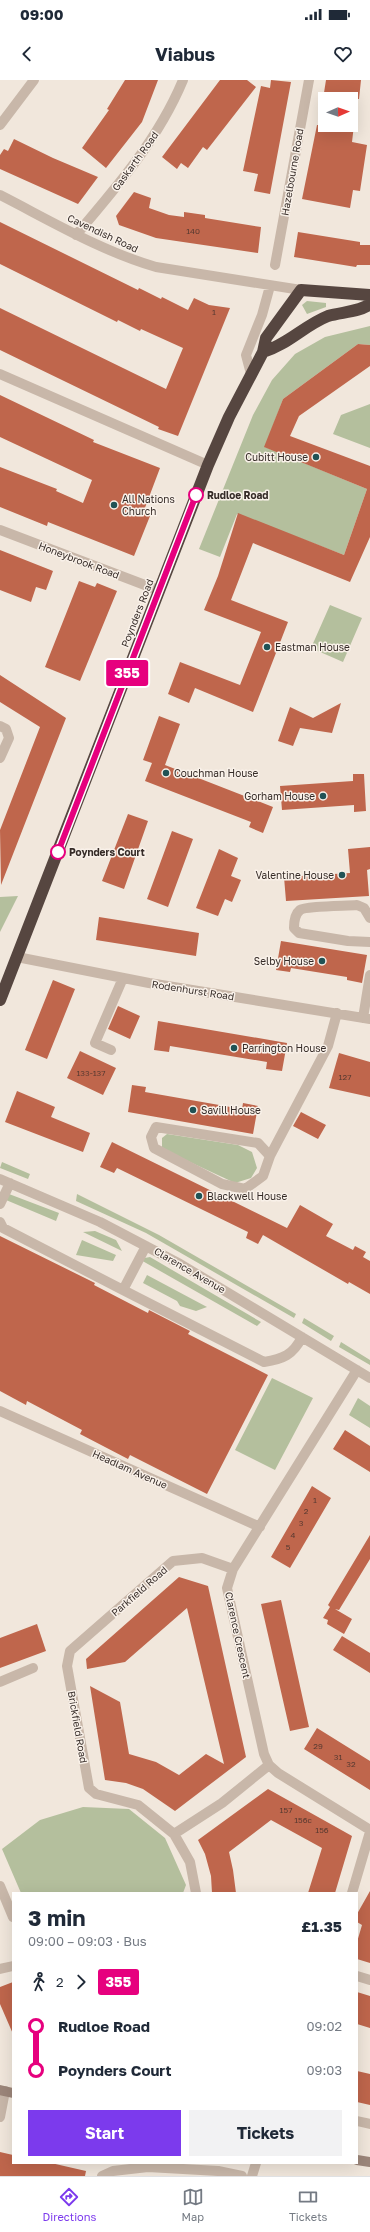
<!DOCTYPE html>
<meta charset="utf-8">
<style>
body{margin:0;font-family:"Golos Text",sans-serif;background:#f2f2f3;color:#1f2937;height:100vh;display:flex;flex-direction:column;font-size:15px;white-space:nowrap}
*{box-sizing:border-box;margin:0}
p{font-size:13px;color:#747a83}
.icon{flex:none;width:22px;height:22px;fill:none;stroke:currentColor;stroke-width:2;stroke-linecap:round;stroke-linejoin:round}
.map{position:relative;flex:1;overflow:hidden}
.drawer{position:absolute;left:12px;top:1812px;width:346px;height:272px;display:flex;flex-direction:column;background:#fff;border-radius:0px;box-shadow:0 4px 16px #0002}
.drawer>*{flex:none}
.badge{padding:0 8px;border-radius:3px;font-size:14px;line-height:26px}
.needle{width:26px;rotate:88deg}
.buttons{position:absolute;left:318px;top:12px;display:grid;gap:8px}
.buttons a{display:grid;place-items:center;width:40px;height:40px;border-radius:0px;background:#fff;box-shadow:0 4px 16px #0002;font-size:20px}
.map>.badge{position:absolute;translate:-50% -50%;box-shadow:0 0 0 2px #fff}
.legs{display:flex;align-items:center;gap:6px;height:44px;padding:0 16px;font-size:13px}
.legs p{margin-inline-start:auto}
.overview{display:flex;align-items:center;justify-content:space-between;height:68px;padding:0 16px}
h1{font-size:22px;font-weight:700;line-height:30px}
.action{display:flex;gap:8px;margin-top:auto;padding:8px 16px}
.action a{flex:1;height:46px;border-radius:0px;background:#7c3aed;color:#fff;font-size:16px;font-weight:700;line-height:46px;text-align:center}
.action a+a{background:#f2f2f3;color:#1f2937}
ul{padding:0 16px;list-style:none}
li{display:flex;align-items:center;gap:14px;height:44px;font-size:15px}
li i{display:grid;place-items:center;width:6px;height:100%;margin:0 5px;background:currentColor}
li i::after{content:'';width:10px;height:10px;margin:-5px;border:3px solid;border-radius:50%;background:#fff}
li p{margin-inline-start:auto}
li:first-child i{background:linear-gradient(#0000 50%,currentColor 0)}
li:last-child i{background:linear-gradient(currentColor 50%,#0000 0)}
.status{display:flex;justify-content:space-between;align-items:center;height:28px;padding:0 20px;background:#fff;direction:ltr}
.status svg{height:11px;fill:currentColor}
header{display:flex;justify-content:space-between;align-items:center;height:52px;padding:0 16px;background:#fff;font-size:18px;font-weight:700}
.dock{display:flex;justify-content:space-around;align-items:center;height:56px;border-top:1px solid #e0e1e3;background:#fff;font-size:11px;color:#747a83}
.dock a{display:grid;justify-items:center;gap:2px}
.dock .selected{color:#7c3aed}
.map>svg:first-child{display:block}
.green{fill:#b4bf9d}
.building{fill:#bf664c}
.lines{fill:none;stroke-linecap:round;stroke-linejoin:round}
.street{stroke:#c8b7a9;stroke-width:10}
.secondary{stroke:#9c867a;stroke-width:10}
.highway{stroke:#564640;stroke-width:12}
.line-1-casing{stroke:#fff;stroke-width:9}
.line-1{stroke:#e6007e;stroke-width:6}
.poi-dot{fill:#205255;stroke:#f9f1e9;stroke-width:1.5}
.stop-1-dot{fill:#fff;stroke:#e6007e;stroke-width:2}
.labels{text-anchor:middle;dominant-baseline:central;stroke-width:3;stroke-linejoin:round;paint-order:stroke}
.number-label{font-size:8px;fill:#583a31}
.street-label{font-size:10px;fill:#362c28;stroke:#f9f1e9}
.poi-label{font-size:10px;fill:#362c28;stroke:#f9f1e9;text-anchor:start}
.stop-label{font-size:10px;font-weight:bold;fill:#362c28;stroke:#f9f1e9;text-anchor:start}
</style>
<div class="status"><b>09:00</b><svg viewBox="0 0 49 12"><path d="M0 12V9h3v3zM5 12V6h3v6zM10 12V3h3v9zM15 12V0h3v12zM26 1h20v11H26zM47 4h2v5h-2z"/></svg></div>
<header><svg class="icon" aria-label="back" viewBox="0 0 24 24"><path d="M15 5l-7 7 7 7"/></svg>Viabus<svg class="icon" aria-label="heart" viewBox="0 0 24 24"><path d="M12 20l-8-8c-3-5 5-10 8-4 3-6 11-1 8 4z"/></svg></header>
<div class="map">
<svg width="370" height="2096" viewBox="0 0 370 2096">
<rect width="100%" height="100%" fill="#f1e7dc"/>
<path class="green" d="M307,221L326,223V227L307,234L302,225Z
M370,246V265L358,264L283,319L265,367L367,409L344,475L237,434L220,477L199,469L253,335L272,300L295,274L325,257Z
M370,324V368L333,354L341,335Z
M330,525L362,538L343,582L311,568Z
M18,816L0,852V817Z
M167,1054L238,1065L252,1072L257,1088L251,1098L235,1103L162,1069V1058Z
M2,1082L30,1094L28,1099L0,1088Z
M9,1114L59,1133L56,1141L6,1120Z
M77,1114L159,1155L296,1234L294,1238L146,1153L76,1121Z
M95,1151L116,1160L122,1171L83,1152Z
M82,1160L116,1175L113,1181L76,1175Z
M150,1177L261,1242L257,1246L139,1179Z
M147,1195L207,1227L196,1231L180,1226L177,1221L143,1203Z
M304,1238L334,1256L331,1261L302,1243Z
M341,1262L370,1280V1285L339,1267Z
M272,1298L313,1318L275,1390L235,1370Z
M358,1318L370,1326V1348L349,1335Z
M83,1727L129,1729L165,1758L186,1805L183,1813H21L2,1769L40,1740Z"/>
<path class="building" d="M125,0H158L142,42L106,88L82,68L109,30L107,29Z
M220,0H247L256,7L207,70L203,67L188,88L181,83L177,89L162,77Z
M271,0L291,2L270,114L254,111L258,94L243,91L261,6L270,8Z
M326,0H361L359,19H323Z
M317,45H354L352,62L367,65L360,111L353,110L350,128L302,119Z
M14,59L53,78L98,97L78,124L0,89V75L4,69L8,71Z
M134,112L151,118L149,128L169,135L184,137V132L205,135V138L261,147L258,173L156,158L119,145L116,136Z
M0,142L138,210L139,208L161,219L162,217L188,230L194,218L209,225L230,228L178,356L158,349L159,347L0,270V228L166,309L183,268L141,249L140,251L118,240L117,242L0,184Z
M298,152L360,162V165H370V185H357L356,187L294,177Z
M358,264L370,265V286L299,336L290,356L370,386V457L350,502L253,463L231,520L288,542L253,632L195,608L189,623L168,614L180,582L240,605L261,552L204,530L218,496L238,433L344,475L367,409L264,367L283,319Z
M0,315L94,360L93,362L160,388L143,433L150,436L134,476L48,442L47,446L0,427V387L57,409L56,411L83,423L92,400L0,357Z
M0,470L53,491L46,510L36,507L31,522L0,510Z
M79,501L95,507L97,503L117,511L80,601L45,587Z
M0,595L66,638L1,805L0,750L40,647L0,622Z
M341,623L332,653L300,648L293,666L278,661L290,627L313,638Z
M159,636L180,644L165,685L273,727L263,753L249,747L251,742L145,701L152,683L143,680Z
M353,694H364L366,731L354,732V725L282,730L280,706L353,701Z
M128,734L148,741L124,809L102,801Z
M172,751L193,759L168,827L147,819Z
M370,767V789L367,790L369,816L286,821L284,797L350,793L348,769Z
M219,769L238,778L231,796L241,800L232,822L225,819L218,836L196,828Z
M99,837L199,853L196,876L96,860Z
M281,861L367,875L362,903L347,900V897L291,888L290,892L276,890Z
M53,900L75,909L47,979L25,970Z
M118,926L140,936L130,959L108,949Z
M158,941L287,963L282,991L266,989L267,982L170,966L169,972L154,970Z
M80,971L116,988L103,1015L67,998Z
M339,973L370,982V1017L329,1008Z
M132,1005L146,1007L145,1012L242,1029L243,1023L258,1026L253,1054L128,1032Z
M17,1011L55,1027L51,1037L90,1053L83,1072L5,1042Z
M301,1032L326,1045L318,1059L293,1046Z
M112,1062L287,1148L300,1125L333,1144L326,1156L353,1170L355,1166L366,1172L363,1177L370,1181V1214L349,1202L348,1204L263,1155L258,1164L246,1158L248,1152L117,1088L114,1093L100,1087Z
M0,1156L95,1203L94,1205L148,1233L149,1230L190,1251L188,1254L268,1295L207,1414L130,1375L128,1379L80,1354L82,1350L27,1321L26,1325L0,1311Z
M345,1350L370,1366V1392L333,1369Z
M312,1406L331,1418L290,1488L271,1477Z
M370,1455V1479L339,1530L335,1529L352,1539L344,1554L327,1544L328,1540L323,1538L330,1527L328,1525Z
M179,1497L208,1506L246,1677L175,1731L143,1709L126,1703L105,1700L90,1606L120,1622L129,1674L156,1682L179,1695L206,1674L224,1684L187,1528L125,1582L87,1589L86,1579Z
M281,1520L309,1647L290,1651L261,1524Z
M37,1544L46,1571L0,1588V1558Z
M342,1556L370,1573V1593L333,1570Z
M317,1648L370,1681V1710L304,1669Z
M268,1709L352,1756L335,1813H308L322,1768L271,1740L229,1772L233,1790L236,1813H212L211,1796L205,1774L198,1760Z
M370,1811V1883L357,1879V1862L362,1845L357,1842V1834Z
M13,1902V1954L0,1924V1907Z
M357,1912L370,1916V1948L357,1944Z
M357,1991L370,1994V2025L357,2022Z
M0,2072L13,2075V2083H51L86,2091L85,2096H0Z"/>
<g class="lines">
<path class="street" d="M0,45L34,0
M0,115C51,141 101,171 156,187L301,210
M76,155C117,107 159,58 183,0
M275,185L309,0
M0,294L208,385
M251,294L246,275L262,235L270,206
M0,450L158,510
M0,646L6,649L9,658L0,678
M370,838L364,828L357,825C347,826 305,826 300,830C295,834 294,843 294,848L299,853L348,861L370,862
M17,877L149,903L370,939
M363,938L370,895
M111,970L95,963L123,898
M270,1076L258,1063L156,1047L151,1057L154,1068L222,1104L245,1109L263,1096L270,1076L328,966L337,933
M0,1099L100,1142L180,1184L370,1298
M0,1124L10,1103
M0,1142L3,1148L123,1210
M146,1166L123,1210L264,1282C283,1279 293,1275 302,1257
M357,1290L233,1489L227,1508L264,1674L269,1685L278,1693L370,1750
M0,1331L260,1447
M0,1602L33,1588
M174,1754L222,1723L269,1685
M0,1806L13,1837
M196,1813L190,1782L174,1754L138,1725L96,1714L89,1708L67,1586L70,1571L173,1481L202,1478L233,1489
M352,1813L370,1752
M0,1889L13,1886
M357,1896L370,1900
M0,2037L5,2011
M357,2041L370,2044
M102,2096L113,2091L148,2087L218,2091L242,2096
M252,2096L256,2083"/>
<path class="secondary" d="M0,2010L13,2013
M357,2080L370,2082"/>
<path class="highway" d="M263,272C287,265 305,245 328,236C341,232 360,232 370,224
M0,920L208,385L229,337L263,272L266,258L301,210L370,215"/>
</g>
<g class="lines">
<defs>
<path id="line-1" d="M58,772L196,415"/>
</defs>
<use href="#line-1" class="line-1-casing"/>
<use href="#line-1" class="line-1"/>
</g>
<g class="poi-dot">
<circle cx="316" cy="377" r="4"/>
<circle cx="114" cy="425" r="4"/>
<circle cx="267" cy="567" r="4"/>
<circle cx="166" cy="693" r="4"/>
<circle cx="323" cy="716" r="4"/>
<circle cx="342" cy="795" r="4"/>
<circle cx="322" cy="881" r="4"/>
<circle cx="234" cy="968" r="4"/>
<circle cx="193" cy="1030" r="4"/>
<circle cx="199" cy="1116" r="4"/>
</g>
<g class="stop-1-dot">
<circle cx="196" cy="415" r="7"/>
<circle cx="58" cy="772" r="7"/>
</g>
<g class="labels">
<g class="number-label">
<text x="193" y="151">140</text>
<text x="214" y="232">1</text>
<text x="91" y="993">133-137</text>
<text x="345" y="997">127</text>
<text x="315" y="1420">1</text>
<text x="306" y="1431">2</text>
<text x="301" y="1443">3</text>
<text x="293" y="1455">4</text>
<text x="288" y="1467">5</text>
<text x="318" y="1666">29</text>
<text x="338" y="1677">31</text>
<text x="351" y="1684">32</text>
<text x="286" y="1730">157</text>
<text x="303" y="1740">156c</text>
<text x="322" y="1750">156</text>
</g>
<g class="street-label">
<text transform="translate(135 81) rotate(-54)">Gaskarth Road</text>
<text transform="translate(292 92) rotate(-80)">Hazelbourne Road</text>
<text transform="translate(103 153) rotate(25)">Cavendish Road</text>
<text transform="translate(79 480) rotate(21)">Honeybrook Road</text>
<text transform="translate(137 533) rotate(-69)">Poynders Road</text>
<text transform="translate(193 910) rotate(9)">Rodenhurst Road</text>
<text transform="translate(190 1190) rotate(30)">Clarence Avenue</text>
<text transform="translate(130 1389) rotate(24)">Headlam Avenue</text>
<text transform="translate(139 1511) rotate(-41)">Parkfield Road</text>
<text transform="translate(238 1555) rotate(78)">Clarence Crescent</text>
<text transform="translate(78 1647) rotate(80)">Brickfield Road</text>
</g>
<g class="poi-label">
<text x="308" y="377" text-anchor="end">Cubitt House</text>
<text x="122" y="419">All Nations<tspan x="122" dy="12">Church</tspan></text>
<text x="275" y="567">Eastman House</text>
<text x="174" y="693">Couchman House</text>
<text x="315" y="716" text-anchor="end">Gorham House</text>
<text x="334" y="795" text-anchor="end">Valentine House</text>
<text x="314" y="881" text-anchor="end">Selby House</text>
<text x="242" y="968">Parrington House</text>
<text x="201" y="1030">Savill House</text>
<text x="207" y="1116">Blackwell House</text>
</g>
<g class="stop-label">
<text x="207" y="415">Rudloe Road</text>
<text x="69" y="772">Poynders Court</text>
</g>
</g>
</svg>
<div class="buttons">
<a><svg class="needle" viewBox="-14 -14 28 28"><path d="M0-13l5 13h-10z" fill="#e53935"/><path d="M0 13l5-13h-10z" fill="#747a83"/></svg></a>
</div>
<b class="badge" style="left:127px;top:593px;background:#e6007e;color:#fff">355</b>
<section class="drawer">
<div class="overview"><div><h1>3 min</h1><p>09:00 – 09:03 · Bus</p></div><b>£1.35</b></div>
<div class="legs"><svg class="icon" aria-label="walk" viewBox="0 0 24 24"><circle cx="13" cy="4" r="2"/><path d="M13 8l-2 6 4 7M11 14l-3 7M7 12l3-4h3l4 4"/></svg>2<svg class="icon" aria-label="forward" viewBox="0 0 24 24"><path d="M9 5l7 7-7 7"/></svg><b class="badge" style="background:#e6007e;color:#fff">355</b></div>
<ul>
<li><i style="color:#e6007e"></i><b>Rudloe Road</b><p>09:02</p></li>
<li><i style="color:#e6007e"></i><b>Poynders Court</b><p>09:03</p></li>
</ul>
<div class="action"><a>Start</a><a>Tickets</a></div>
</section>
</div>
<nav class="dock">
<a class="selected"><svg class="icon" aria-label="directions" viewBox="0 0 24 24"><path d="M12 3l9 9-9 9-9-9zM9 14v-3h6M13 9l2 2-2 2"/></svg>Directions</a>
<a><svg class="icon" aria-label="map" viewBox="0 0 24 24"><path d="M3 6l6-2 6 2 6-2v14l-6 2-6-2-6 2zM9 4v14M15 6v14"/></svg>Map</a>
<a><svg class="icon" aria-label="tickets" viewBox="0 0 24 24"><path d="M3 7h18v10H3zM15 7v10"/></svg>Tickets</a>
</nav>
